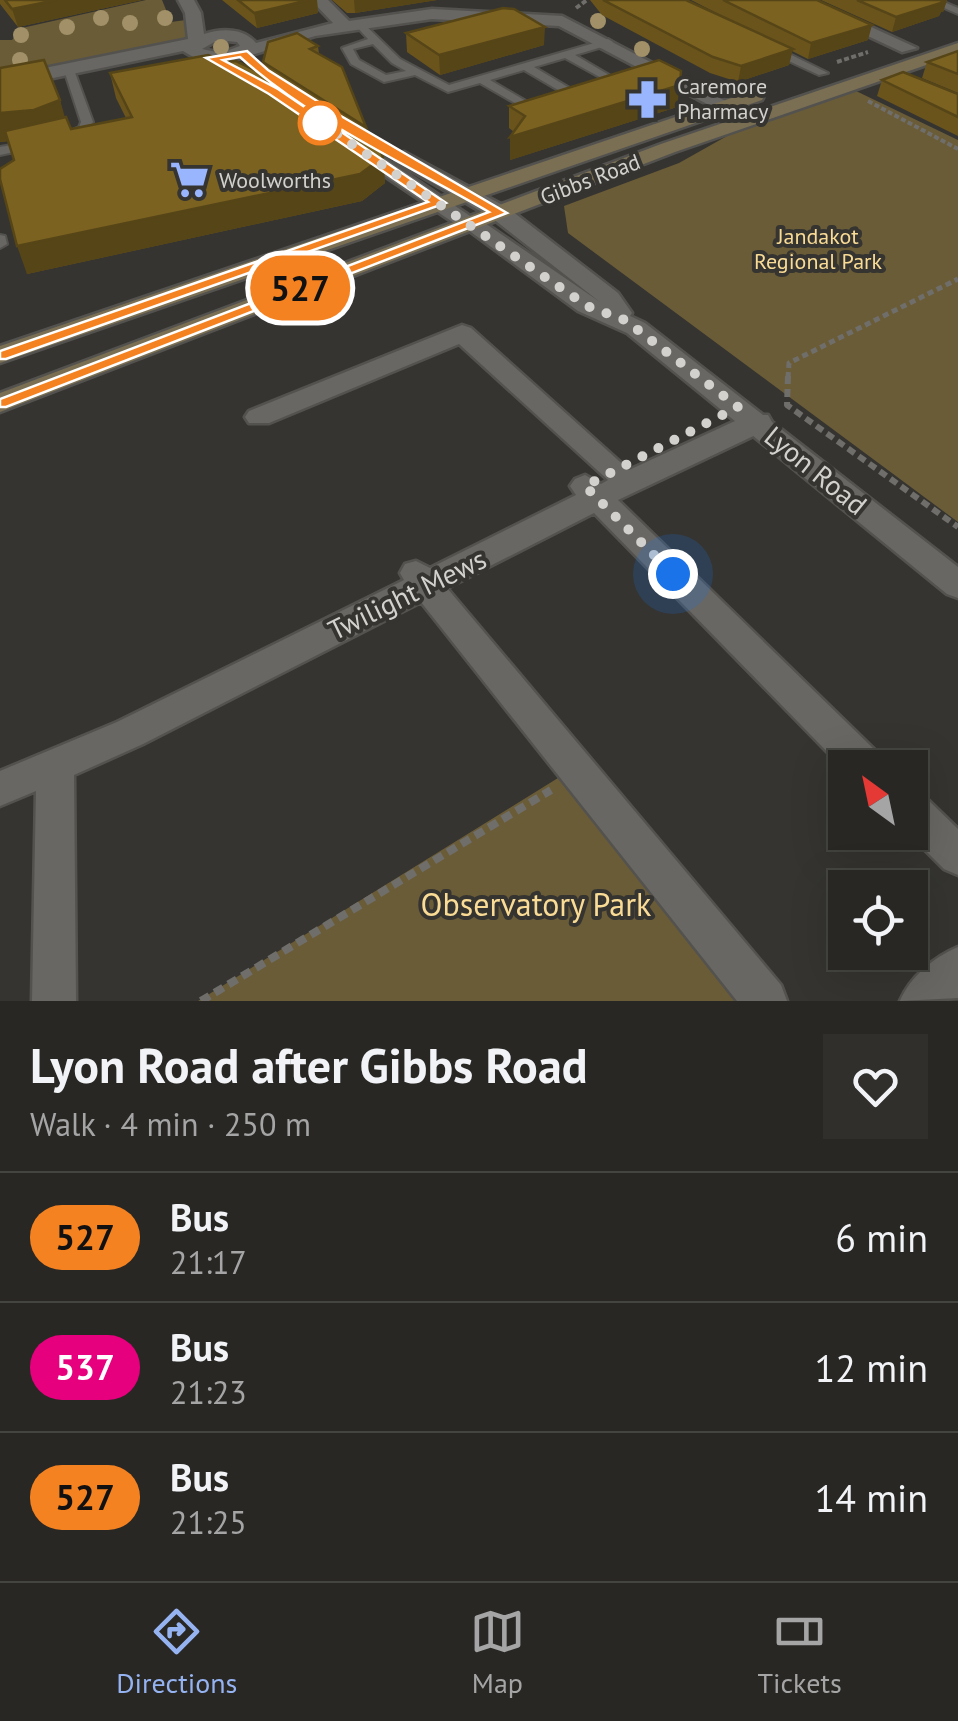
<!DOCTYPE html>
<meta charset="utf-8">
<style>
body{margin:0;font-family:"PT Sans",sans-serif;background:#302f2c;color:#f1f3f6;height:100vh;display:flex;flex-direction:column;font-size:38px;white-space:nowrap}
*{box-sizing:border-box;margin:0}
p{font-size:32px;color:#a5a5a6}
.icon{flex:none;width:55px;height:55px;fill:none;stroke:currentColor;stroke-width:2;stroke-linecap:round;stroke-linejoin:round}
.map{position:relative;height:1001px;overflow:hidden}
.sheet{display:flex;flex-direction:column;background:#282724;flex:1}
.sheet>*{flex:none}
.badge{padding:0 20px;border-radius:32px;font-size:35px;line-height:65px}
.needle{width:65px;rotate:327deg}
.controls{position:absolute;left:828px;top:750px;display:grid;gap:20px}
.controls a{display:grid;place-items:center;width:100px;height:100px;border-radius:0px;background:#282724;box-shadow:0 10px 40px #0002,0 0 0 2px #444441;font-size:50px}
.you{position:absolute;width:50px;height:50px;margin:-25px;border:8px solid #fff;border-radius:50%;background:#1a73e8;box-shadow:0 0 0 15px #1a73e833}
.map>.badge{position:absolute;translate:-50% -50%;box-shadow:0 0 0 5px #fff}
.round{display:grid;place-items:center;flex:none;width:105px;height:105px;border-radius:0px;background:#302f2c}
.head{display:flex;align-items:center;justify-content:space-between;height:170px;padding:0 30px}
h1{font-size:48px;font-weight:700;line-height:75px}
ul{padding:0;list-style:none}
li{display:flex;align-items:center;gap:30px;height:130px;padding:0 30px;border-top:2px solid #444441}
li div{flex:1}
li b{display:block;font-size:38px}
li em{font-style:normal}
li .badge{min-width:110px;font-weight:700;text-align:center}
.menu{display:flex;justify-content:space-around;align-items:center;height:140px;border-top:2px solid #444441;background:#282724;font-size:28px;color:#a5a5a6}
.menu a{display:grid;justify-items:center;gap:5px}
.menu .selected{color:#95b2f1}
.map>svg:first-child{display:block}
.green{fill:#6b5c38}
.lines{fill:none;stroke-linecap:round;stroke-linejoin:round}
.service-casing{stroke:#53524f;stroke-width:4}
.minor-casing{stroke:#53524f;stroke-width:5}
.tertiary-casing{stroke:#53524f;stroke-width:5}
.secondary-casing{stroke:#53524f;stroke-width:5}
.path-far3{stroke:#6f6e6b;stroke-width:4;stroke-dasharray:5 2.5;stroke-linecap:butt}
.path-far2{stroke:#6f6e6b;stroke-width:5;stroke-dasharray:6 4;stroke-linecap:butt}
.path-far1{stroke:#6f6e6b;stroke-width:6;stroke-dasharray:8 5;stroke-linecap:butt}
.path{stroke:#6f6e6b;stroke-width:8;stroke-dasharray:10 6;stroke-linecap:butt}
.service{fill:#696763;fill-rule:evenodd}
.minor{fill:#696763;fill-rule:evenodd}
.tertiary{fill:#696763;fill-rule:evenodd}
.secondary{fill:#7a6f53;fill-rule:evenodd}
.tree{fill:#a19068}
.wall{fill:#6a541c}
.shaded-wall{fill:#564517}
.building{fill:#7b6221;stroke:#564517;stroke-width:2.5}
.line{fill:#f58220;stroke:#fff;stroke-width:2.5}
.walk{stroke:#d2d1ce;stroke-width:10;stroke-dasharray:0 18}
.stop-dot{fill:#fff;stroke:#f58220;stroke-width:5}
.labels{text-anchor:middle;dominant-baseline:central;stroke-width:8;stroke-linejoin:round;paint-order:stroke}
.far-poi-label{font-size:22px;fill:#d2d1ce;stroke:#353430;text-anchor:start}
.far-street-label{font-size:22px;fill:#d2d1ce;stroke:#353430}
.far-park-label{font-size:22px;fill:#f9db95;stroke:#353430}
.street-label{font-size:28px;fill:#d2d1ce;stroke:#353430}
.near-park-label{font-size:32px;fill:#f9db95;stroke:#353430}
</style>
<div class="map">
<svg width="958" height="1001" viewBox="0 0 958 1001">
<rect width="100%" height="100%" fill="#353430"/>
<path class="green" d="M146,0H162L171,22L186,20L188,35L181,42L0,75V40H12L22,28Z
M856,91L958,140V522L568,233L564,206L679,163L727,136Z
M558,778L736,1001H198Z"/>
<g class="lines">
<defs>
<path id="service" d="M926,0H939L958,8V14Z
M357,23H363L400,59L449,85L608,39L613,42L612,44L575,55L621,82L602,87V83L607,81L565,58L534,67L578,93V97H570L524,70L490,80L531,104L538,103L544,106L529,111L480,83L448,92L415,75L384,82L351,64L342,48L368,39L357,27ZM373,44L392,63L406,71L386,75L359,60L353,49Z
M765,46H773L828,73L819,75L765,50Z
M69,67L74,70L93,122L87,131L64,141L58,138L60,136L79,127L81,122L64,70Z
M34,141L38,143V147L0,155V147Z
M0,235L5,236L7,244L0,248Z"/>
<path id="minor" d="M178,0H194L201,13L204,34C222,28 244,28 256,43L333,23L311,0H328L349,21L432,9L562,16L760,119L750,125L743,123L559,26L432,19L315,36L221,64L200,61L183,51L0,89V77L188,39L185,13ZM218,40L237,42L240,46L221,53L202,49Z
M791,0H812L917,48L902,52Z
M350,138L357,140L482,224L471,231L463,229L343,148L340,144Z
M404,152L508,208L511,213L508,218H492L397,162L394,158Z
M462,325L471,328L629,470L748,415H768L772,422L768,429L618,500L881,756L886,768L845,770L594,513L447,588L781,985L787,1001H737L421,602L143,744L74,775L76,1001H32L36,791L0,806V771L117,722L404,580L400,573L405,564L416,561L430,568L576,495L570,486L575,479L585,475L601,484L608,480L459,344L269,423H249L245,417L249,411Z
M910,791L924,796L958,829V875L944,869L907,832Z
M958,947V998L900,1001C910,977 934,957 958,947Z"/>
<path id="tertiary" d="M500,206L508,208L618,293L632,313L630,316L645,323L958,567V598L947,594L627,333L578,311L460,224L471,217L479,219L600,302L492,218L489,213L492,208Z"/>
<path id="secondary" d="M958,43V54L675,152L0,412V393L661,144Z
M755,90L764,96L762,100L0,363V346Z"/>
</defs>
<use href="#service" class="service-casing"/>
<use href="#minor" class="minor-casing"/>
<use href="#tertiary" class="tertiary-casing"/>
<use href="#secondary" class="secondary-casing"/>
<path class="path-far3" d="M576,8L587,0
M837,62L868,52
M868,101L958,149"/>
<path class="path-far2" d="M788,378L789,363L958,279"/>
<path class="path-far1" d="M788,376L787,405L958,527"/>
<path class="path" d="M201,1001L551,790"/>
<use href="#service" class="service"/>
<use href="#minor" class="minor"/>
<use href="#tertiary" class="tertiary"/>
<use href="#secondary" class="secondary"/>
</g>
<g class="tree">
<circle cx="101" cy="18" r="8"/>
<circle cx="165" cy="18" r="8"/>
<circle cx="598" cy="21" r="8"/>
<circle cx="130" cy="23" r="8"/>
<circle cx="67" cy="27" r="8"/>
<circle cx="21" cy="35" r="8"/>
<circle cx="221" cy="47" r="8"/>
<circle cx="642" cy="49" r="8"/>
<circle cx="20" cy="60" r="8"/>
</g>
<path class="wall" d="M0,0H142L18,27L0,4Z
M222,0H317L318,13L257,28Z
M332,0H437L355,13H347Z
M590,0H686L746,28L691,0H817L868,40L808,59L792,51L789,65L738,82L710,73L602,15Z
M821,0H947L943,12H941L939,16L892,32Z
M406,33L544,45L440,75L407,52Z
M318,46L319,54L366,127L367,140L265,74L263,62Z
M958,51V93L922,78L927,62Z
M0,68L60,100L64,117L71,129L126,118L116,98L110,73L383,157L385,183L362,201L27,274L14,160L8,141L0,142Z
M882,80L958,94V136L877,96Z
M509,106L677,107L510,160V137L514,132L509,128Z"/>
<path class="shaded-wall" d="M57,0H142L18,27L12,9Z
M308,0H317L318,13L257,28L254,13Z
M354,0H437L355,13Z
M939,0H947L943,12H941L939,16L892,32L896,17Z
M872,25L868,40L808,59L811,43Z
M545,27L544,45L440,75L439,55Z
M793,49L789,65L738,82L741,66Z
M680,85L677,107L510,160V137Z
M60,100L68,128L43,138L0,142V113Z
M383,157L385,183L362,201L27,274L17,246Z"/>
<path class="building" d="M5,0H57L12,9Z
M238,0H309L254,13Z
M603,0H686L793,49L741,66L713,57Z
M723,0H817L872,25L811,43Z
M857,0H940L944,2L896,17Z
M503,8L514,9L545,27L439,55L406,33Z
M297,33L318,46L310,49L342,67L366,127L263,62L268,42Z
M958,51V74L927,62Z
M208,55L226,62L236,61L261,73L380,150L383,157L360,174L17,246L0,179V169L14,160L5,131L66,117L71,129L132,117L110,73Z
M44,60L60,100L34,110L0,113V68Z
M659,60L681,71L680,85L510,137L525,116L509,106Z
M903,72L958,94V117L882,80Z"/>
<path class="line" d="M247,51L268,70L341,116L507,213L6,407H0V399L489,212C406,164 311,121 240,57L223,60L278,89L446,203L6,359H0V351L428,202L269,94L206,58Z"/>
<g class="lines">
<path class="walk" d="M320,123L314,118L587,306L625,320L738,407L585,486L673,574"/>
</g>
<defs>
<symbol id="pharmacy-bare" viewBox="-9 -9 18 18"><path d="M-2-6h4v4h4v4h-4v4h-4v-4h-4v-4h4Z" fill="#99b5fd" stroke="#353430" stroke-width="2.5" paint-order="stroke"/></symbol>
<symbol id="supermarket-bare" viewBox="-9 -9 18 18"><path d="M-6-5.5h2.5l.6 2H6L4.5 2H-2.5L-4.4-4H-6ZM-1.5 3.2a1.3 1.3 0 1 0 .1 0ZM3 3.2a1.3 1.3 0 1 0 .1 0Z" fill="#99b5fd" stroke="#353430" stroke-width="2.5" paint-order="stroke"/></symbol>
</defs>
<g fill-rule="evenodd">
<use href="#pharmacy-bare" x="620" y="72" width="55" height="55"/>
<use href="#supermarket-bare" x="162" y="152" width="55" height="55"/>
</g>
<circle class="stop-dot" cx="320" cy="123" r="20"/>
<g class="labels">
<g class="far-poi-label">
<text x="677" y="86">Caremore<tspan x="677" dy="25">Pharmacy</tspan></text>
<text x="219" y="180">Woolworths</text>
</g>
<g class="far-street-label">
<text transform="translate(590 179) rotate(-21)">Gibbs Road</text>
</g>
<g class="far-park-label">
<text x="818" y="236">Jandakot<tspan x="818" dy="25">Regional Park</tspan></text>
</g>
<g class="street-label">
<text transform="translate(816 470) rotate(39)">Lyon Road</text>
<text transform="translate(407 594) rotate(-26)">Twilight Mews</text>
</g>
<g class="near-park-label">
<text x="536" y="904">Observatory Park</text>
</g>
</g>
</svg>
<div class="controls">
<a><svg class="needle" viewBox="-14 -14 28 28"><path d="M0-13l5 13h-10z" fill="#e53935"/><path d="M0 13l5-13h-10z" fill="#a5a5a6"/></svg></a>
<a><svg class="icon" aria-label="locate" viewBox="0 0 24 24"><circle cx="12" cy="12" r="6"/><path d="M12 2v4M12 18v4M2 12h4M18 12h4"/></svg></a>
</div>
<div class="you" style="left:673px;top:574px"></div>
<b class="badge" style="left:300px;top:288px;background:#f58220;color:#111">527</b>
</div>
<section class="sheet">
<div class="head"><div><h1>Lyon Road after Gibbs Road</h1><p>Walk · 4 min · 250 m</p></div><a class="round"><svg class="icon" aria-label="heart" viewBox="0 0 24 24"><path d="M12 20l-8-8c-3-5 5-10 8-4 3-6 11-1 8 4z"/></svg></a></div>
<ul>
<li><span class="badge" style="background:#f58220;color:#111">527</span><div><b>Bus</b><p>21:17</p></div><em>6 min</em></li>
<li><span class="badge" style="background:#e6007e;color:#fff">537</span><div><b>Bus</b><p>21:23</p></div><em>12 min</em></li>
<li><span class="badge" style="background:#f58220;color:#111">527</span><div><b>Bus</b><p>21:25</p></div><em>14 min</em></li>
</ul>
</section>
<nav class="menu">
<a class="selected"><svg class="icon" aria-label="directions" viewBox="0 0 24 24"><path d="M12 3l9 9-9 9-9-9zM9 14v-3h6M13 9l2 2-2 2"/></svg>Directions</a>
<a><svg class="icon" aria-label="map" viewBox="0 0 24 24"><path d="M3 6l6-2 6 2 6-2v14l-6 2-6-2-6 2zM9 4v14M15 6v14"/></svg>Map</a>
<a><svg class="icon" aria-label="tickets" viewBox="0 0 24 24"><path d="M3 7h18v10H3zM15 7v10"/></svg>Tickets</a>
</nav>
